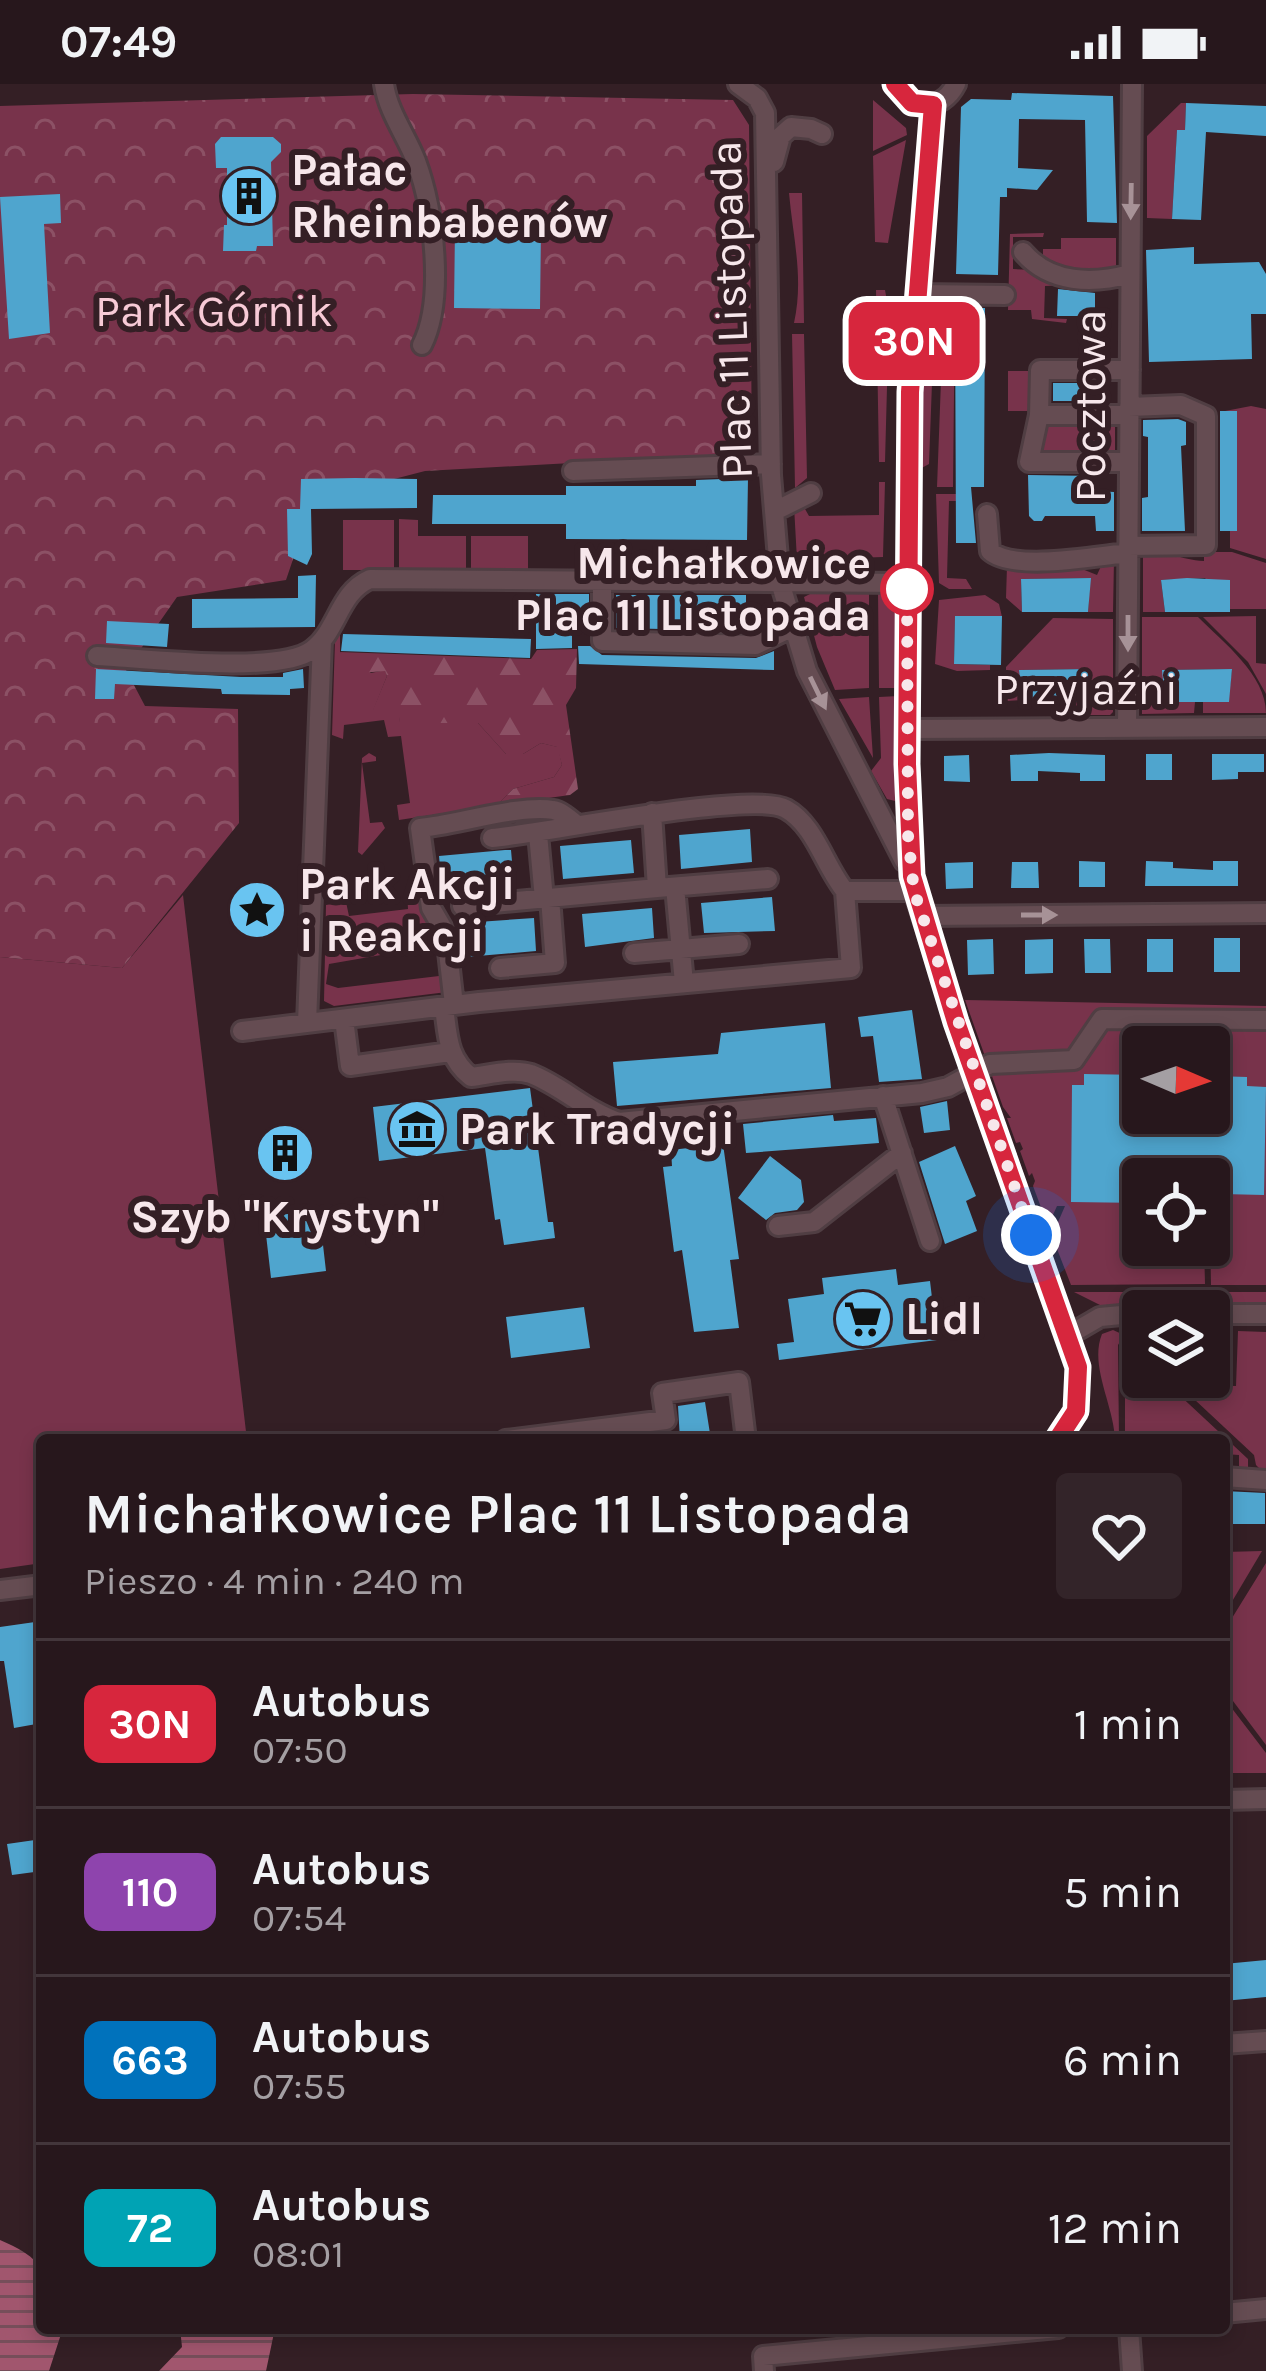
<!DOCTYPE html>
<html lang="pl">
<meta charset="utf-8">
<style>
body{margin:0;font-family:Karla,sans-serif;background:#332429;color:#f1f3f6;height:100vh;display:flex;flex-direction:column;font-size:45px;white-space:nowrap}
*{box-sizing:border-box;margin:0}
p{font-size:39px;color:#a49fa3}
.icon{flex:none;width:66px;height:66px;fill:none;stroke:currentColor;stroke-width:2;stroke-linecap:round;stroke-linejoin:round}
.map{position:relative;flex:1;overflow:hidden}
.side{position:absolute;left:36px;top:1350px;width:1194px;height:900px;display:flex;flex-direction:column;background:#27171c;border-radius:12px;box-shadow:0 6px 18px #0003,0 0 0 3px #43363b}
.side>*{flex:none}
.badge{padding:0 24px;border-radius:18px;font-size:42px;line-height:78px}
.needle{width:78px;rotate:92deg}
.tools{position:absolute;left:1122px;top:942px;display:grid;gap:24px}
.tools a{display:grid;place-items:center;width:108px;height:108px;border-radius:12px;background:#27171c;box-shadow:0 6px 18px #0003,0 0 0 3px #43363b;font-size:60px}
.you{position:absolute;width:60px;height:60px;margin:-30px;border:9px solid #fff;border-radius:50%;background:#1a73e8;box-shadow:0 0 0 18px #1a73e833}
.map>.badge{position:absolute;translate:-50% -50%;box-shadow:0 0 0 6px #fff}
.round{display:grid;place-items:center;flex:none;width:126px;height:126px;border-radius:12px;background:#332429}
.headline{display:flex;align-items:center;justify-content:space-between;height:204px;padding:0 48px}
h1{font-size:57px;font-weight:600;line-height:90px}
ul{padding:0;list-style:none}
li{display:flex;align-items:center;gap:36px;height:168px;padding:0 48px;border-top:3px solid #43363b}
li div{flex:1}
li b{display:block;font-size:45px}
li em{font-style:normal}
li .badge{min-width:132px;font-weight:700;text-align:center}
.status{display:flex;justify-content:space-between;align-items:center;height:84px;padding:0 60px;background:#27171c;direction:ltr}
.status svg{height:33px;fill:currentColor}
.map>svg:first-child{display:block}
.grass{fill:#78334b;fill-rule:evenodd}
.forest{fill:url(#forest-firs)}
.park{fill:url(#park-crowns)}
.water{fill:url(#water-rules)}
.building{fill:#4fa5ce}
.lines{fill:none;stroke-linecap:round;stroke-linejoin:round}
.minor-casing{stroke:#503e43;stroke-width:24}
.minor{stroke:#654c52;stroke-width:18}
.oneway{fill:#a79297}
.line-casing{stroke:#fff;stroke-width:27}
.line{stroke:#d7263d;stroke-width:18}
.walk{stroke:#f7e7eb;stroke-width:12;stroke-dasharray:0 21.6}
.stop-dot{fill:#fff;stroke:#d7263d;stroke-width:6}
.labels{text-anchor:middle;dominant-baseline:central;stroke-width:12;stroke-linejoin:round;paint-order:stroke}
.poi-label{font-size:45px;font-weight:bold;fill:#f7e7eb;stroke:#341f25;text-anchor:start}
.street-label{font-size:45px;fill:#f7e7eb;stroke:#341f25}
.park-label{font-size:45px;fill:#f7cad6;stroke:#341f25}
.stop-label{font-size:45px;font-weight:bold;fill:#f7e7eb;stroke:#341f25;text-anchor:end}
</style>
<div class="status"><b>07:49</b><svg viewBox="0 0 49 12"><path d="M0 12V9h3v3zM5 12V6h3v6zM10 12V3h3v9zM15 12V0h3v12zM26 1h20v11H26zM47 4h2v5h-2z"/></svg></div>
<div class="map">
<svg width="1266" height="2287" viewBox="0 0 1266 2287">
<defs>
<pattern id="forest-firs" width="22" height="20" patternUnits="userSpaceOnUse" patternTransform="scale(3)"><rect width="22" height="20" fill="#78334b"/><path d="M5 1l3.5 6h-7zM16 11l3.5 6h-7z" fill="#8c5165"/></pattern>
<pattern id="park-crowns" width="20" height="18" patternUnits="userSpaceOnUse" patternTransform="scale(3)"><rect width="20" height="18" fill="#78334b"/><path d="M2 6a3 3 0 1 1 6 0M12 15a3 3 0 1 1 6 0" fill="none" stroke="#8c5165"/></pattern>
<pattern id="water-rules" width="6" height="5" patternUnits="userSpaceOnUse" patternTransform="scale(3)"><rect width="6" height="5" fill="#a1566e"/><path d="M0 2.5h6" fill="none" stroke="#764e5a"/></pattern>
</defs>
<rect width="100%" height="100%" fill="#341f25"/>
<path class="grass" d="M873,16L906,44L907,51L873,67Z
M1181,19H1186L1185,46L1177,47L1172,135L1147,134V52Z
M906,56L888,159L875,158L873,72Z
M789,109H802L804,239H794C804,194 793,154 789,109Z
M1044,149L1043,153H1013V185L1036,186L1070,201L1045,202L1044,234L1067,235L1066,239L1032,235L1031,226H1008L1010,150Z
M1061,154H1116V188L1071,189L1043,179V165H1061Z
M876,206H885L889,228L885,378H879Z
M944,217L955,218L953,403H937Z
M935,218L929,380L918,386L928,225Z
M792,250H804L807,394L795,404Z
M1008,287H1031L1030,327H1008Z
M1251,322L1266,325V475L1230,464V447L1237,446V328L1225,327Z
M1042,335L1115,336V372L1042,370L1037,368Z
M879,398H885L883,473L797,476L794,422L805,425L809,432L879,431Z
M936,410H965L966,417H949L947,494L966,495L972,505H949L939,499Z
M399,435L418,436V452H466V486L399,485Z
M343,436H394V486H343Z
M471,452H528V485H471Z
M1143,466C1166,466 1180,476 1204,477V468H1232L1266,479V525H1230L1205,494L1161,496L1165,528H1143Z
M1114,476L1113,528H1088L1090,494L1021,495L1022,528L1006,514L1007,482L1077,483L1097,491L1102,480Z
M816,507H869V604L835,606L817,563L804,513Z
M878,507L891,512L898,526L899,604H879Z
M985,511L999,520L1002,533H955L954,580L990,581V586L957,587L935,580L939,516Z
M1256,532V579L1266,580V610L1248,578L1203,533Z
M1142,533H1198C1223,558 1266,591 1266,629H1203V618H1228L1232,585L1163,586L1166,618H1195L1194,629L1142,630Z
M1053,534L1113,535V628L1110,631H1061V618L1089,585L1020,586L1023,616L1006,617V583Z
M340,549V568L371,589L385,586L387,592L373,627H399L400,638L478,639L506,670H523L541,659L558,663L562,681L554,693L513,705L497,721L399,736L397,721L410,719L401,652L388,653L384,636L344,641L343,655L332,651L335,556Z
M899,612V718L887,715L871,687L881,674L879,613Z
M869,613L873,674L839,615Z
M369,669L376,673V677L362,679L370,739L382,738L385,744L362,771L358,768L362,674Z
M422,805L440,854L447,908L334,922L324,917L326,821L346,818L349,832L408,825L407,807ZM427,863L440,867L439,892L338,904L326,900L329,880Z
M183,811L247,1356H42V1479L0,1485V873L122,884Z
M965,916L1266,922V1201H1211L1209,1095H1143V1161H1204L1205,1200L1071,1201L1052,1152L1065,1122H1057L1048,1142L1033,1102L1035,1097L1032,1089L1029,1092L1020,1067L1023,1065L1020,1058L1016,1059L1007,1034H1011L1003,1023ZM1143,963H1209V1029H1143Z
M1074,1208H1266V1223L1100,1221Z
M1113,1246L1124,1251L1118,1261L1119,1356H1115C1114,1321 1089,1282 1102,1250Z
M1238,1247L1266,1248V1391L1256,1381L1254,1371L1179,1301L1236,1302Z
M1129,1259L1143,1277V1293H1160L1248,1375V1384H1239V1371L1224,1370V1356H1125V1265Z
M1262,1467L1224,1531V1468Z
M1266,1479V1661L1224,1605V1547Z
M1224,1614L1266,1669V1689H1224Z"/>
<path class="forest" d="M577,565L576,604L566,621L578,705L570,711L497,721L513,705L554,693L562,681L557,663L541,659L523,670H506L478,639H400L398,627L372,628L387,592L385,587L360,589L340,568L531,575L537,566Z"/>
<path class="park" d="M413,10L733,16L749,41L752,369L425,387L313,416L286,496L177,513L126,586L145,622L238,625L239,739L122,884L0,873V22Z"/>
<path class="water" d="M0,2156C55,2180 42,2190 42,2244H63L49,2287H0Z
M180,2244H275L266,2287H159L182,2263Z"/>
<path class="building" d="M1012,9L1113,12L1117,139L1087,138L1085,36L1019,35L1018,84L1053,86L1037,106L1007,104V113H1000L998,191L956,190L961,23L971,15L1011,16Z
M1186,19L1266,22V52L1206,48L1201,136L1172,135L1177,46H1185Z
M221,53H273L281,60V68L271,78L273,162H257L256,167H223L224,141H227V84H216L215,60Z
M60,110L61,139L44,140L50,249L9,255L0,113Z
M455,144L541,145L540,225L454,224Z
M1194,163V180L1259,178L1266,190V230H1251L1252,275L1149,278L1146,166Z
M1058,205L1095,209V232H1057Z
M955,224H985L984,403H971L976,459H956Z
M1053,299H1096L1095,317H1053Z
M1220,327H1237V447H1220Z
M1178,335L1186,338V361L1181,362L1185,447H1142V414L1148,413V353L1143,352V336Z
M1028,391L1096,392V407L1114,408V447H1096L1095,432H1045L1042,437H1034L1029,432Z
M355,394L417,395V424L311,425L312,470L307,481L288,472L287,425H300L301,395Z
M748,394L747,456L566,455V440H432L433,411H566V402H696V396Z
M316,491L315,543L192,544V515L298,514V492Z
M1091,494L1088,528H1022L1021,495Z
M1187,494L1230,496V528H1165L1161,496Z
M536,510H589V525L572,524V564L536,565Z
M616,511H746V527H760L761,544L753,547L616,544Z
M955,532H1002L1001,581L954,580Z
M107,537L169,540L167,563L106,559Z
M343,550L531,555L530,574L341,567Z
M578,562H590L602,571L756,574L774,567V586L579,580Z
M96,585L241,593H283V589L303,585L304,604L290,605V611L222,610L221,605L115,600L114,615H95Z
M1090,585V618H1023L1019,586Z
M1232,585L1229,618H1165L1162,586Z
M1049,669L1105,671V697H1080V689L1038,687V697H1011L1010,671Z
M1146,670H1172V696H1146Z
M1212,670H1264V688H1238V695L1212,696Z
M969,671L970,698L944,697V672Z
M750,745L752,778L681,785L679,751Z
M631,756L634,789L563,795L560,762Z
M505,766H511L514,800L442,806L439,772Z
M1079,777L1105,778V803H1079Z
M1146,777L1173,778V784L1213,786V777H1238V802H1145Z
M973,778V804L946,805L945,779Z
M1012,778H1038L1039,804H1011Z
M772,813L775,847L704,849L701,819Z
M652,824L654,854L585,863L582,830Z
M534,834L536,867L466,873L463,839Z
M1214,854H1240V888H1214Z
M993,855L994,890L968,891L967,856Z
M1053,855V889L1025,890V856Z
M1084,855H1110L1111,889H1085Z
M1147,855H1173V888H1147Z
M912,926L922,995L879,998L873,952L861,953L858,933Z
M825,939L831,1004L617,1022L613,978L718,970L721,949Z
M1084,990L1143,991V1029H1209V998H1214V992L1247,993V1002L1266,1003L1264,1111L1222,1110V1095H1143V1119L1071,1118L1072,1001H1084Z
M530,1004L548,1138H553L555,1154L504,1161L500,1135L495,1136L485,1064L379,1077L373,1023Z
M947,1017L950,1046L924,1049L920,1023Z
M833,1031L834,1037L876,1034L879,1059L746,1069L743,1040Z
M723,1060L739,1175L730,1176L739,1244L694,1248L682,1166L674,1168L663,1083L672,1082L671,1066Z
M955,1062L976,1112L966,1117L977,1147L945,1160L919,1078Z
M770,1072L801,1096L804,1118L797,1126L775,1129L766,1136L738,1114Z
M319,1126L326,1187L271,1194L264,1133Z
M896,1185L898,1201L930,1197L937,1256L779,1276L777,1260L794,1258L788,1215L824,1210L822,1194Z
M584,1223L590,1264L511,1274L506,1233Z
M1209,1255L1227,1256L1225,1295H1209Z
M705,1318L711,1356H680L678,1322Z
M1224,1407L1265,1409V1440H1224Z
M42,1537V1639L14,1644L4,1577H0V1543Z
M42,1755V1787L12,1791L7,1760Z
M1266,1876V1913L1224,1917V1880Z"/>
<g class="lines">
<defs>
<path id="minor" d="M384,0C388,28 406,51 416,77C434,126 445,215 422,261
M738,0L757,14L765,29L771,391L780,498L807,587L904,777
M895,0C910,28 942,28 956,0
M933,21L910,308L907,751L914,807L956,938L1079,1283L1075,1327L1056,1356
M774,78L781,52L791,43L811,45L822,50
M1023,168C1050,200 1093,200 1130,190
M918,210L1005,211
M1039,331H1129
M1129,378H1029L1039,331L1040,286H1130
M573,387L771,380
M777,426L811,409
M987,430L990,467C1013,488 1097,472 1128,469
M1128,462L1206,461V332L1181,321L1129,323
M602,496V557L756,561L793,543
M97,572C142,574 278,591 312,566C338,547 338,509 370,495L907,499
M1127,644L1132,0
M907,645L1266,643
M538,750L544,815
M492,754C543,750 753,706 786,725C815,741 825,783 845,807H914
M675,803L684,899
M657,804L768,795
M462,822L657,804L652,729
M922,832L1266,829
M634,869L739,860
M500,884L555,879L550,814
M454,921L446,850L431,824L420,744C455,741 521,720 553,726C561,727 571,736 577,741
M444,923C448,952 447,974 471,993C489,991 513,984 531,990C562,1002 586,1027 619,1038L922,1009L948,1003L990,980L1074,976L1102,935L1266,936
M344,935L350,982L450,968
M307,939L322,557
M242,947L479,918L851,884L845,807
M883,1012L930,1157
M778,1142L814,1138L902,1069
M1209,1230H1266
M1069,1251L1100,1233L1143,1229
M506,1356L666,1336L662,1309L739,1298L746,1356
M1224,1393L1266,1396
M0,1506L42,1501
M1224,1716L1266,1715
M1224,1960L1266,1957
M1224,2229L1266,2225
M1129,2244L1132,2287
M764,2287L763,2272L1058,2244"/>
</defs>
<use href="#minor" class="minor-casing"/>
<use href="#minor" class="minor"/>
</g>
<defs><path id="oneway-solid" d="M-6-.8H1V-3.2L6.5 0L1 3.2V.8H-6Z" transform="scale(3)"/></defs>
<g class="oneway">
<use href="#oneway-solid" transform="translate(1131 117) rotate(91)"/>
<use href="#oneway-solid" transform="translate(1128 549) rotate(90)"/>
<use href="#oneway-solid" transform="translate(818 609) rotate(64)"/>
<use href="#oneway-solid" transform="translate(1039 831)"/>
</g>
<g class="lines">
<defs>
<path id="line" d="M895,0L912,19L933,21L910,308L907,680L912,792L956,938L1078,1283L1076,1327L1057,1356"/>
</defs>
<use href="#line" class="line-casing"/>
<use href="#line" class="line"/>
<path class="walk" d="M907,505V499L908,751L914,807L1031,1151"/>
</g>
<defs>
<symbol id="building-disc" viewBox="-11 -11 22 22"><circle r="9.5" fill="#69c4f1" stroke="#341f25"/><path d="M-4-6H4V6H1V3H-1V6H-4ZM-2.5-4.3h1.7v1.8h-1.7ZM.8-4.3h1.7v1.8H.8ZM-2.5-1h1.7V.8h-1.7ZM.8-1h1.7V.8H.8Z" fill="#111"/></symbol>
<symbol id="sight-disc" viewBox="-11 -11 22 22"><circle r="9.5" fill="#69c4f1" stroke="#341f25"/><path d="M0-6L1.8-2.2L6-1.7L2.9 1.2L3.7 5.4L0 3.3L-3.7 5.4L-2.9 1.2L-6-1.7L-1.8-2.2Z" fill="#111"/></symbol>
<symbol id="museum-disc" viewBox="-11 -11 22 22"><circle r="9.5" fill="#69c4f1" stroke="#341f25"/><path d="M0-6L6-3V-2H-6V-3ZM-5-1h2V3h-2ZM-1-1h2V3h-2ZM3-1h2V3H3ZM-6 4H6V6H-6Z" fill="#111"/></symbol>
<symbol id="supermarket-disc" viewBox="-11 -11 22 22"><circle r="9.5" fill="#69c4f1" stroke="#341f25"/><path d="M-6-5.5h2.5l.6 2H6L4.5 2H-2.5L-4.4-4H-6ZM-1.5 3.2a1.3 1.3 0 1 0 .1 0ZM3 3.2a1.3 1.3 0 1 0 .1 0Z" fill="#111"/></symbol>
</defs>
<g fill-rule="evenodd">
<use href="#building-disc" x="216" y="79" width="66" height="66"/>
<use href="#sight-disc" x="224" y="793" width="66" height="66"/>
<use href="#museum-disc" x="384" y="1012" width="66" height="66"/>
<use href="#building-disc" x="252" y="1036" width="66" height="66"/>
<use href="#supermarket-disc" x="830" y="1202" width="66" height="66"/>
</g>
<circle class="stop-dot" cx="907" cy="505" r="24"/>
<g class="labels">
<g class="poi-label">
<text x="291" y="86">Pałac<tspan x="291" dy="52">Rheinbabenów</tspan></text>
<text x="299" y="800">Park Akcji<tspan x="299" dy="52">i Reakcji</tspan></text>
<text x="459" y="1045">Park Tradycji</text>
<text x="285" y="1133" text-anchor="middle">Szyb "Krystyn"</text>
<text x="905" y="1235">Lidl</text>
</g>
<g class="street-label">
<text transform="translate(731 226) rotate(-92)">Plac 11 Listopada</text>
<text transform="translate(1090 322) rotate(-90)">Pocztowa</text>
<text x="1086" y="605">Przyjaźni</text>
</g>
<g class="park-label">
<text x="214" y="227">Park Górnik</text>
</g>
<g class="stop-label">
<text x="871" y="479">Michałkowice<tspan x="871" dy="52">Plac 11 Listopada</tspan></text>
</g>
</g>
</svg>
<div class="tools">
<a><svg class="needle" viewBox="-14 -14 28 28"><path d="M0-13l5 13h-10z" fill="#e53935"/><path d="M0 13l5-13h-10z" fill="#a49fa3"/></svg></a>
<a><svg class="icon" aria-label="locate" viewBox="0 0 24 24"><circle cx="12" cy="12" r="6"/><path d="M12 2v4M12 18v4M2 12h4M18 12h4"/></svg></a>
<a><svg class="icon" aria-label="layers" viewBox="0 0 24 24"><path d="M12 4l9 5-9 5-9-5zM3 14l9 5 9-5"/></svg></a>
</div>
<div class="you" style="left:1031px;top:1151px"></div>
<b class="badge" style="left:914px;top:257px;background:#d7263d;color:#fff">30N</b>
<section class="side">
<div class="headline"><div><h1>Michałkowice Plac 11 Listopada</h1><p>Pieszo · 4 min · 240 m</p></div><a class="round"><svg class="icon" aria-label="heart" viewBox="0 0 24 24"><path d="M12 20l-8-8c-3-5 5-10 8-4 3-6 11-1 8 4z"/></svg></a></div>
<ul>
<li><span class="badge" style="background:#d7263d;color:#fff">30N</span><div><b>Autobus</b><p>07:50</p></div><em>1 min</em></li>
<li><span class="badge" style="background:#8e44ad;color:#fff">110</span><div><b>Autobus</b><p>07:54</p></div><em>5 min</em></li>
<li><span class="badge" style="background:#0072bc;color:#fff">663</span><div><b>Autobus</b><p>07:55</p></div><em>6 min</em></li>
<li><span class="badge" style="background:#00a3b4;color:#fff">72</span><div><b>Autobus</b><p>08:01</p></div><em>12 min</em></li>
</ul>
</section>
</div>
